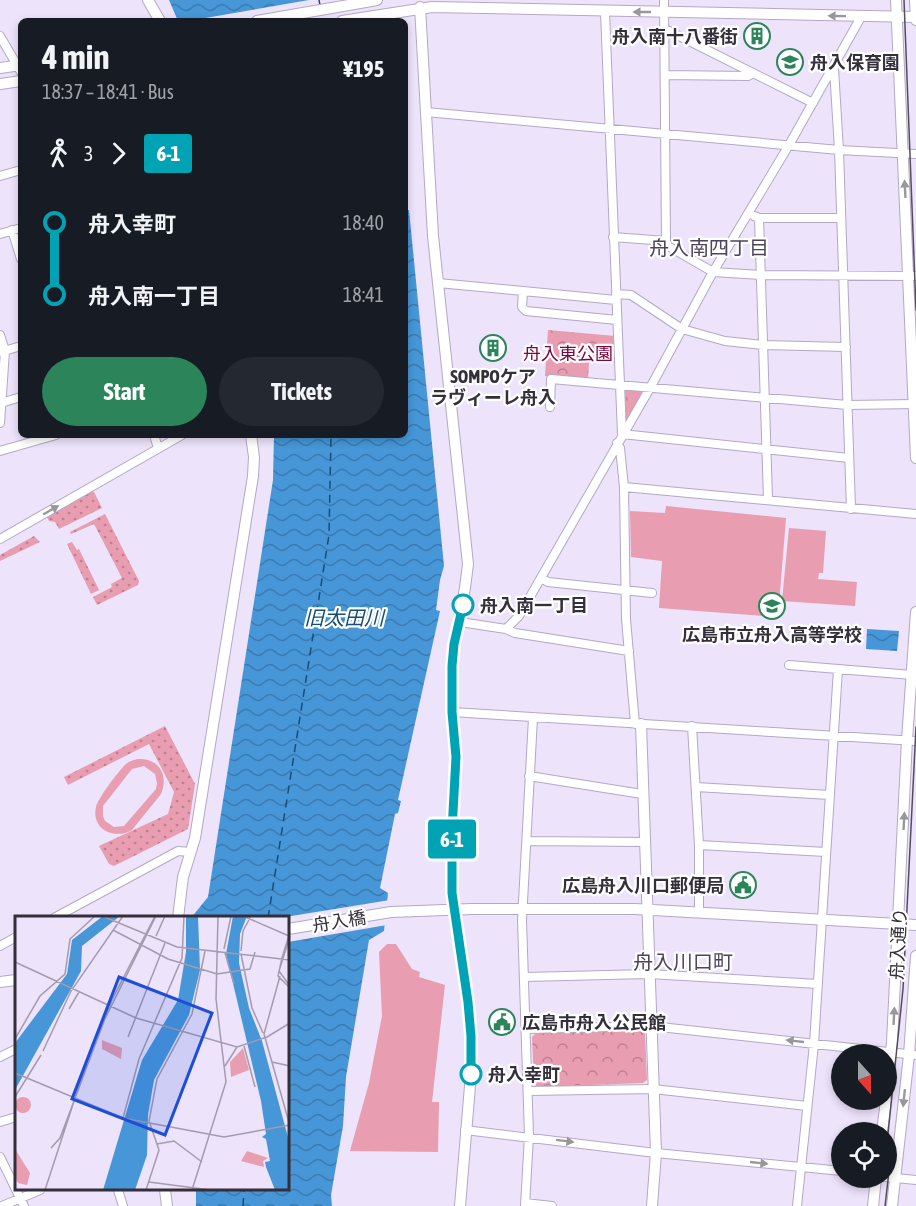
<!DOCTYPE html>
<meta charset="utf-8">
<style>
body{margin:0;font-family:"Asap Condensed","Noto Sans JP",sans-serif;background:#242831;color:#f1f3f6;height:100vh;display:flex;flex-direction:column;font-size:22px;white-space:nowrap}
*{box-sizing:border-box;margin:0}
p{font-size:20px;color:#9ea1a6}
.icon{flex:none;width:33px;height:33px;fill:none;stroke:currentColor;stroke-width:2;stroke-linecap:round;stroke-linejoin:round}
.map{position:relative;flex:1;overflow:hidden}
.side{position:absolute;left:18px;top:18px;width:390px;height:420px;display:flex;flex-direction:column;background:#171b24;border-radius:9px;box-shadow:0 3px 9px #0003}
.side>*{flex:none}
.badge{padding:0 12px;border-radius:4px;font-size:21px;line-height:39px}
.needle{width:39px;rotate:159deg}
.tools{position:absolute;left:831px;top:1044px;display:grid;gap:12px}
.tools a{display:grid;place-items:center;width:66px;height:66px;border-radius:50%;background:#171b24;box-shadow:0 3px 9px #0003;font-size:30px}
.map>.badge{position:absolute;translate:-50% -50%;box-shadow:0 0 0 3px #fff}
.legs{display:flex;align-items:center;gap:9px;height:66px;padding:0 24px;font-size:20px}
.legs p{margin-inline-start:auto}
.summary{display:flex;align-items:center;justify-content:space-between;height:102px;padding:0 24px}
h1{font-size:33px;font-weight:700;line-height:45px}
.cta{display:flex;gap:12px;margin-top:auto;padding:12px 24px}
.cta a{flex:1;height:69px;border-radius:36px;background:#2b845a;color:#fff;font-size:24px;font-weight:700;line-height:69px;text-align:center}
.cta a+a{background:#242831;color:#f1f3f6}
ul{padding:0 24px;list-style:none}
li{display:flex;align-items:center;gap:21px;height:72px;font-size:22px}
li i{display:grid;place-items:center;width:9px;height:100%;margin:0 8px;background:currentColor}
li i::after{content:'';width:15px;height:15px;margin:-8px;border:4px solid;border-radius:50%;background:#171b24}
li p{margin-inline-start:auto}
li:first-child i{background:linear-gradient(#0000 50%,currentColor 0)}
li:last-child i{background:linear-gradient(currentColor 50%,#0000 0)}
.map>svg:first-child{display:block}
.grass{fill:url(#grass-dots)}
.forest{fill:url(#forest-crowns)}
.pitch{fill:#e89db0;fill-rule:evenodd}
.water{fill:url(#water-waves)}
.pier{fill:#ede3fb}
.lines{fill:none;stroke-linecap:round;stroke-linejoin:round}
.ferry{stroke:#154e7a;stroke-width:1.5;stroke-dasharray:8 6;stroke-linecap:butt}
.minor-casing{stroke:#b4a8c4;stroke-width:10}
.tertiary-casing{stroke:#b4a8c4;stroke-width:12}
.minor{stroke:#fff;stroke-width:8}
.tertiary{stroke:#fff;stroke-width:10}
.tram{stroke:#544e5b;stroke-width:1.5}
.oneway{fill:#9a979c}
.line-1-casing{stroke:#fff;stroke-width:14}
.line-1{stroke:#00a3b4;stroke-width:9}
.stop-1-dot{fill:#fff;stroke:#00a3b4;stroke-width:3}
.labels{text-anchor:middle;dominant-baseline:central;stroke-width:4.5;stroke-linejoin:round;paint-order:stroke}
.poi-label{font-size:18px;font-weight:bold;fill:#342f3a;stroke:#fff;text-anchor:end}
.park-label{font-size:18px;fill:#82043e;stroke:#fff}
.stop-label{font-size:18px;font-weight:bold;fill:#342f3a;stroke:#fff;text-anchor:start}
.street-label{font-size:18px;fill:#342f3a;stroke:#fff}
.neighbourhood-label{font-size:20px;fill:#4e445c;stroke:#fff}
.water-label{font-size:20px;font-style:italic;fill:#154e7a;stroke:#fff}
.inset-river{fill:none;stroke:#4696d8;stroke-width:3}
.inset-road{fill:none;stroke:#a39bae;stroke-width:1.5}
.view{fill:#1d4ed8;fill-opacity:0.15;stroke:#1d4ed8;stroke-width:3}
.inset-edge{fill:none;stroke:#342f3a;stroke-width:3}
</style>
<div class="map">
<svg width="916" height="1206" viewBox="0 0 916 1206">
<defs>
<pattern id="grass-dots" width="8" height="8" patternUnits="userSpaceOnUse" patternTransform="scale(1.5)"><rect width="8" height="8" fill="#e89db0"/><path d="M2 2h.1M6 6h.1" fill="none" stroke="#bd8090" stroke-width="1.8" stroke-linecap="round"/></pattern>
<pattern id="forest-crowns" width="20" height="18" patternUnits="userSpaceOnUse" patternTransform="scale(1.5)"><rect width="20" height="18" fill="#e89db0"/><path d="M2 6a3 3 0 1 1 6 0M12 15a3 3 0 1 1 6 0" fill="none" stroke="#bd8090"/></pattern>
<pattern id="water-waves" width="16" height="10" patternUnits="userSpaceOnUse" patternTransform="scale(1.5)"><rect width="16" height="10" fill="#4696d8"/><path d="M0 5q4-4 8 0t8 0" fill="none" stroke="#3b7bb0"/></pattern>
</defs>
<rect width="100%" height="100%" fill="#ede3fb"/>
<path class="grass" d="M91,491L94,492L102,508L59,529L55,522L49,521L47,517Z
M105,514L139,581L138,585L97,605L93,597L112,587L111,584L122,578L94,524L71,534L70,532Z
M34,536L40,542L0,561V555Z
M72,542L77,550L79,549L99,590L91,594L67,544Z
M165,726L195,784L188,829L114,866L109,864L99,846L168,814L174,792L149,744L68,785L64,777Z"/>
<path class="forest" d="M548,330L615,336L616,363L589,362L588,379L545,376Z
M625,389L641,390L642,392L628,419H626Z
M641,1030L645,1033L647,1080L643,1083L537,1087L534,1083L532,1037L536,1033Z"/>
<path class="pitch" d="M666,506L786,518L778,617L659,608L662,561L631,557L630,511L665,513Z
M789,528L826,531L823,573H819L818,579L857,582L855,606L782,601Z
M138,759C159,758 169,775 161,794L132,830C115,840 91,830 96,807C98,798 118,772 125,765C129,761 133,760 138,759ZM144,766L155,774L157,783L156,789L124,826L114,827L105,821L103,816V806L132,769Z
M387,944H396L412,969L420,972L419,977L445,985L432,1102H439L438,1152L350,1151L369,1083L382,1016L379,952Z"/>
<path class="water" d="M169,0H404V21H178Z
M405,163V210H409L444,566L440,580L436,610L440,611L398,800L401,801L398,813L395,814L380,888L388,893L384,931L369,940L346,1077L343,1126L331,1195L332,1206H196V1190H288V918H191L208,897L273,480L274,435H405Z
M867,629L899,631L897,651L866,649Z"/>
<path class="pier" d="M309,0H406V22L188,21Z
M390,900L387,925L288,942V918H279Z"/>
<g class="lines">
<path class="ferry" d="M319,0L320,5
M268,918L329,535L331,435
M243,1206L244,1190"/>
<defs>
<path id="minor" d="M664,0L666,241L668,246L713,272L761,275L916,276
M605,12L622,434L849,458
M665,29L813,103
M0,36L21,72
M834,69L839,150L851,509
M665,75L748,76L753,73
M426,112L839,150L916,154
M0,176L21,170
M754,216L759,218H840
M759,218L768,499
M12,230L21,259
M0,234L21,228
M613,237L666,241
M438,283L523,291L522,307L526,311L617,320
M523,291L616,300
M616,294L631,295L682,329L725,341L763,345L846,347
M0,335L5,351L0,423
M1,352L21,346
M1,403L21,397
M550,407L551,379L847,405L916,404
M154,435L158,448
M617,443L620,448L624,487L626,619L635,724
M0,451L56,435
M624,487L916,514
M0,539L182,435
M541,578L548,582L652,593
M460,622L506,629L519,616L650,388L713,272L789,145L861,17
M506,629L515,633L629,651
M789,665L912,675
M452,712L916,741
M692,726L699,845V912
M529,776L642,794
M696,787L830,795
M527,841L644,842
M699,845L826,852
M54,918L178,851L191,852
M0,946L16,937
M524,977L649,974L818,984
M526,1029L651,1026L916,1055
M0,1057L16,1049
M528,1091L653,1089L807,1106
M0,1122L16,1117
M465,1130L656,1153L842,1171
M0,1157L24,1206
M886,1177L916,1180
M118,1190L123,1206
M525,1203L552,1206
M2,1206L40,1190
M525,1206L529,1136L522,920L533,718
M797,1206L814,1044L838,669"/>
<path id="tertiary" d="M148,0L160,21
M896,0L916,458
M915,0L916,20
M420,7L433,236L468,564L465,588L454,644L452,665V712L456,757L452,831V893L468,1002L471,1036V1074L460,1206
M257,21L377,0
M342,21L432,7L916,17
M0,68L21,65
M0,84L21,81
M641,724L656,1153L652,1206
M178,918L183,877L195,838L253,476L254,457L251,435
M288,929L391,912L472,909H635L916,925
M0,982L16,980
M886,1095L892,1042L907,740L916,612
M882,1132L886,1100
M165,1190L167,1206
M873,1206L876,1178
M892,1206L909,1055L916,956"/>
</defs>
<use href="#minor" class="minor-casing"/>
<use href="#tertiary" class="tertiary-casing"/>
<use href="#minor" class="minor"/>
<use href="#tertiary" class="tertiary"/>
<path class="tram" d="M904,0L916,310
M886,1153L903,989L916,727
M885,1206L892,1145"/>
</g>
<defs><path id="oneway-solid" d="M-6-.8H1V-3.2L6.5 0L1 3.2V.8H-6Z" transform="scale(1.5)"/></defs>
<g class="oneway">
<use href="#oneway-solid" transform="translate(642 12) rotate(-180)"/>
<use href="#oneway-solid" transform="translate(837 16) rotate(-179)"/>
<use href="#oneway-solid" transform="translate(905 189) rotate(-93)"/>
<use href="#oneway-solid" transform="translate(51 510) rotate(-30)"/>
<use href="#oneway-solid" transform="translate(904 821) rotate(-87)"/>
<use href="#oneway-solid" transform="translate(894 1016) rotate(-87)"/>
<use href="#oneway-solid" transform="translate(795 1041) rotate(-174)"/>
<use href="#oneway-solid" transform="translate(904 1098) rotate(96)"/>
<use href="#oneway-solid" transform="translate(565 1141) rotate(7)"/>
<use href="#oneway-solid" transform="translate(759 1163) rotate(6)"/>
</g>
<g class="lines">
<defs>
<path id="line-1" d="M463,605L454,644L452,666V712L456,757L452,831V893L468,1002L471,1036V1074"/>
</defs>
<use href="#line-1" class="line-1-casing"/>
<use href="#line-1" class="line-1"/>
</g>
<defs>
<symbol id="building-ring" viewBox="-11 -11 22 22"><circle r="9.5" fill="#fff" stroke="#2b845a" stroke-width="1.5"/><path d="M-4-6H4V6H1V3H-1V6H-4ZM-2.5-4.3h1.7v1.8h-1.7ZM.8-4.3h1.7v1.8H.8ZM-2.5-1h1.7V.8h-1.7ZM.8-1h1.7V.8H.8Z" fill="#2b845a"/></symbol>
<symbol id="school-ring" viewBox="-11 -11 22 22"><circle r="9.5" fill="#fff" stroke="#2b845a" stroke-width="1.5"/><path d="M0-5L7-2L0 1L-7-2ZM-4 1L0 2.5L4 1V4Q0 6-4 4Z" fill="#2b845a"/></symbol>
<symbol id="civic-ring" viewBox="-11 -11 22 22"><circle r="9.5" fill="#fff" stroke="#2b845a" stroke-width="1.5"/><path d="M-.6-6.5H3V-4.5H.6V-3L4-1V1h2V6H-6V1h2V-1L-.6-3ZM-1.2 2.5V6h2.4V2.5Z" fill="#2b845a"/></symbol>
</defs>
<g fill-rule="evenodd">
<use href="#building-ring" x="742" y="21" width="30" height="30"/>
<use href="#school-ring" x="775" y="47" width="30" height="30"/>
<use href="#building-ring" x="478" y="333" width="30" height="30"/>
<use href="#school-ring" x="757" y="591" width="30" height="30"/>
<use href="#civic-ring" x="728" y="870" width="30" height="30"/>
<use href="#civic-ring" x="487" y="1007" width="30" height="30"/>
</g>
<g class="stop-1-dot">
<circle cx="463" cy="605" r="10"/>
<circle cx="471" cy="1074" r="10"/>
</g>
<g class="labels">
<g class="poi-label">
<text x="738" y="36">舟入南十八番街</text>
<text x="810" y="62" text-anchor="start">舟入保育園</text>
<text x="493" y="376" text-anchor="middle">SOMPOケア<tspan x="493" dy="21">ラヴィーレ舟入</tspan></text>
<text x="772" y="634" text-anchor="middle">広島市立舟入高等学校</text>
<text x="724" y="885">広島舟入川口郵便局</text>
<text x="522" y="1022" text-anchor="start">広島市舟入公民館</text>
</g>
<g class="park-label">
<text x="568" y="353">舟入東公園</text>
</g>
<g class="stop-label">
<text x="480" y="605">舟入南一丁目</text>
<text x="488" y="1074">舟入幸町</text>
</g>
<g class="street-label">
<text transform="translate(339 921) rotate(-9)">舟入橋</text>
<text transform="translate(898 944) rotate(-87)">舟入通り</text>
</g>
<g class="neighbourhood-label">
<text x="709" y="247">舟入南四丁目</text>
<text x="683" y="961">舟入川口町</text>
</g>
<g class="water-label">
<text x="344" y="617">旧太田川</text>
</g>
</g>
<g transform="translate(15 916)">
<rect width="274" height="274" fill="#ede3fb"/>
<path d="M228,132L234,154L216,161L215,146ZM0,233L15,257L12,269L3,267L0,261ZM232,235L253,242L248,245L249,251L226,245Z" fill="#e89db0"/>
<path d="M87,124L107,132L106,143L87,133ZM0 189a8 8 0 1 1 16 0a8 8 0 1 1-16 0Z" fill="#e89db0"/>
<path d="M88,0H105L67,30L66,55L0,174V127L52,58L57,24ZM171,0H183L185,54L174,99L139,164L133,199L132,239L120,274H88L127,144L163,84L171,36ZM218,0H232L225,18L224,47L234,92L247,125L274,225V274H260L251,251L250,246L255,245L251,223L247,221L251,218L246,185L211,38Z" fill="#4696d8"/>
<path class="inset-river" d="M177,29L178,0M101,274L121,191L174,84L177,34"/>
<path class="inset-road" d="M87,0L162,31L275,44M228,0L274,20M98,14L153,43L202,58L235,53L240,36M141,20L150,0M275,20L264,55L275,70M209,33L216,0M226,35L228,15L236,0M210,37L219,68M226,38L237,92L248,117M267,42L263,60L275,72M267,42L275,16M0,46L121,102L222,131L252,121L275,107M265,60L249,118L275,210M54,93L64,76M113,121L150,27M0,123L25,80L50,58L55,23L80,0M229,130L240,171M28,135L56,75L108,0M257,146L275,150M210,150L222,131M0,157L108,202L209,221L275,209M0,181L26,139M108,202L124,143L167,42L169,0M142,228L159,225L187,246M36,232L45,222L97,84L140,0M134,266L195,274M30,274L78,127L141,0M131,274L144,234L134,205L142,163L177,98L190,35M177,274L211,166L201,83L203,0"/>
<path class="view" d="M104,61L197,97L150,219L57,183Z"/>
<rect width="274" height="274" class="inset-edge"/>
</g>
</svg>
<div class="tools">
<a><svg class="needle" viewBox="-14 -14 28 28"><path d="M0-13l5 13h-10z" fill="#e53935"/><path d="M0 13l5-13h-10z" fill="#9ea1a6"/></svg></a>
<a><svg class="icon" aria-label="locate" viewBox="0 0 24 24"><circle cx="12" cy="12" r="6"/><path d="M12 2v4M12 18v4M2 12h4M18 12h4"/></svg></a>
</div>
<b class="badge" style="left:452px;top:839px;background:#00a3b4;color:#fff">6-1</b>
<section class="side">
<div class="summary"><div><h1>4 min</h1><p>18:37 – 18:41 · Bus</p></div><b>¥195</b></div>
<div class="legs"><svg class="icon" aria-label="walk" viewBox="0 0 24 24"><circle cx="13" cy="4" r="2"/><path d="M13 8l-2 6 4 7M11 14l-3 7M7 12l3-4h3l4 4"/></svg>3<svg class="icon" aria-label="forward" viewBox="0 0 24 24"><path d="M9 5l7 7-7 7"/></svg><b class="badge" style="background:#00a3b4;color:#fff">6-1</b></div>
<ul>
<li><i style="color:#00a3b4"></i><b>舟入幸町</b><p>18:40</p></li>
<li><i style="color:#00a3b4"></i><b>舟入南一丁目</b><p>18:41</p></li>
</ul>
<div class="cta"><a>Start</a><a>Tickets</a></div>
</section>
</div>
